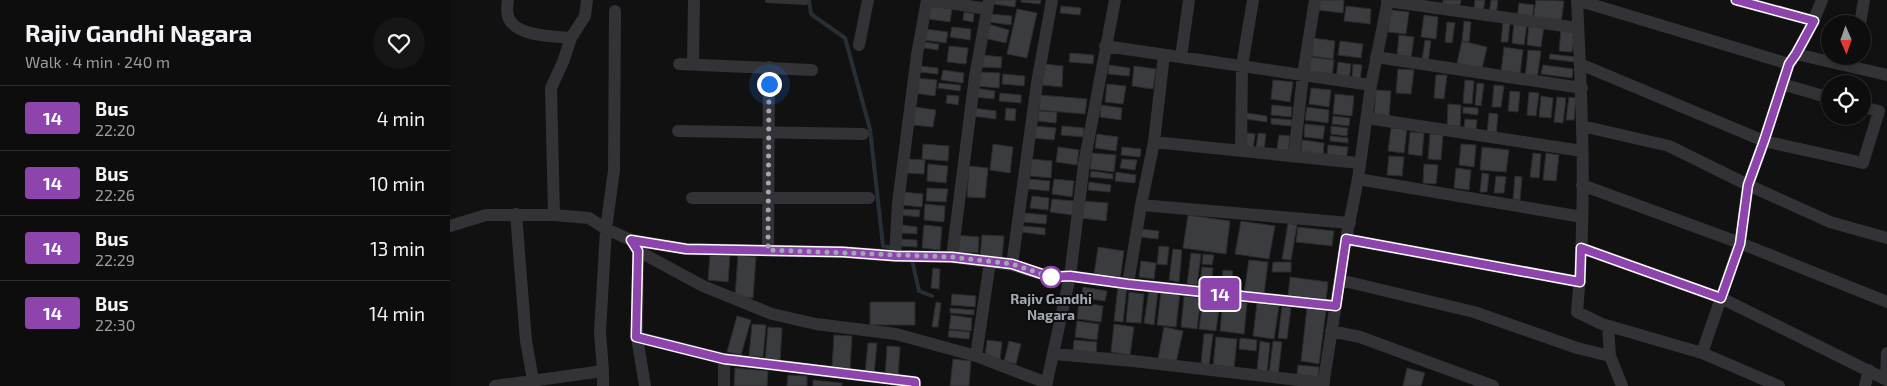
<!DOCTYPE html>
<meta charset="utf-8">
<style>
body{margin:0;font-family:"Exo 2",sans-serif;background:#161617;color:#f1f3f6;height:100vh;display:flex;flex-direction:column;font-size:19px;white-space:nowrap}
*{box-sizing:border-box;margin:0}
p{font-size:16px;color:#9a9c9e}
.icon{flex:none;width:28px;height:28px;fill:none;stroke:currentColor;stroke-width:2;stroke-linecap:round;stroke-linejoin:round}
.map{position:relative;flex:1;overflow:hidden}
.drawer{display:flex;flex-direction:column;background:#0d0d0e;width:450px}
.drawer>*{flex:none}
.badge{padding:0 10px;border-radius:4px;font-size:18px;line-height:32px}
.needle{width:32px;rotate:178deg}
.controls{position:absolute;left:1371px;top:15px;display:grid;gap:10px}
.controls a{display:grid;place-items:center;width:50px;height:50px;border-radius:50%;background:#0d0d0e;box-shadow:0 2px 8px #0003,0 0 0 1px #2d2d2e;font-size:25px}
.you{position:absolute;width:25px;height:25px;margin:-12px;border:4px solid #fff;border-radius:50%;background:#1a73e8;box-shadow:0 0 0 8px #1a73e833}
.map>.badge{position:absolute;translate:-50% -50%;box-shadow:0 0 0 2px #fff}
.round{display:grid;place-items:center;flex:none;width:52px;height:52px;border-radius:26px;background:#161617}
.head{display:flex;align-items:center;justify-content:space-between;height:85px;padding:0 25px}
h1{font-size:24px;font-weight:700;line-height:38px}
ul{padding:0;list-style:none}
li{display:flex;align-items:center;gap:15px;height:65px;padding:0 25px;border-top:1px solid #2d2d2e}
li div{flex:1}
li b{display:block;font-size:19px}
li em{font-style:normal}
li .badge{min-width:55px;font-weight:700;text-align:center}
main{display:flex;flex:1;min-height:0}
.map>svg:first-child{display:block}
.lines{fill:none;stroke-linecap:round;stroke-linejoin:round}
.stream{stroke:#272f36;stroke-width:4}
.building{fill:#3b3c3f;stroke:#2b2b2e}
.lane{stroke:#323237;stroke-width:6}
.street{stroke:#323237;stroke-width:12}
.line-casing{stroke:#fff;stroke-width:11}
.line{stroke:#8e44ad;stroke-width:8}
.walk{stroke:#a2a7b3;stroke-width:5;stroke-dasharray:0 9}
.stop-dot{fill:#fff;stroke:#8e44ad;stroke-width:2.5}
.labels{text-anchor:middle;dominant-baseline:central;stroke-width:4;stroke-linejoin:round;paint-order:stroke}
.stop-label{font-size:14px;font-weight:bold;fill:#a2a7b3;stroke:#0c0c0d}
</style>
<main>
<section class="drawer">
<div class="head"><div><h1>Rajiv Gandhi Nagara</h1><p>Walk · 4 min · 240 m</p></div><a class="round"><svg class="icon" aria-label="heart" viewBox="0 0 24 24"><path d="M12 20l-8-8c-3-5 5-10 8-4 3-6 11-1 8 4z"/></svg></a></div>
<ul>
<li><span class="badge" style="background:#8e44ad;color:#fff">14</span><div><b>Bus</b><p>22:20</p></div><em>4 min</em></li>
<li><span class="badge" style="background:#8e44ad;color:#fff">14</span><div><b>Bus</b><p>22:26</p></div><em>10 min</em></li>
<li><span class="badge" style="background:#8e44ad;color:#fff">14</span><div><b>Bus</b><p>22:29</p></div><em>13 min</em></li>
<li><span class="badge" style="background:#8e44ad;color:#fff">14</span><div><b>Bus</b><p>22:30</p></div><em>14 min</em></li>
</ul>
</section>
<div class="map">
<svg width="1437" height="386" viewBox="0 0 1437 386">
<rect width="100%" height="100%" fill="#111112"/>
<g class="lines">
<path class="stream" d="M359,0L361,14L395,38L420,129L433,246L444,248
M462,260L469,291L482,296"/>
</g>
<path class="building" d="M544,0H566L565,7L544,4Z
M571,0H591L590,4L571,2Z
M870,0H894L893,13L868,10Z
M993,0H1011L1010,5L993,4Z
M1025,0H1035L1033,11L1024,10Z
M1041,0H1048L1046,15L1039,14Z
M1086,0L1114,1L1111,23L1083,19Z
M1069,3L1084,5L1082,20L1067,18Z
M479,6L502,9L500,22L478,19Z
M611,6L631,8L630,15L610,13Z
M896,6L921,9L920,24L894,21Z
M567,9L587,13L577,58L557,54Z
M941,10L959,12L956,34L938,32Z
M514,12L524,14L523,22L513,20Z
M540,14L562,16L561,25L539,22Z
M974,15L988,17L986,39L971,37Z
M1014,21L1021,22L1019,42L1012,41Z
M1053,21L1060,22L1058,42H1051Z
M997,22L1005,23L1002,43L995,42Z
M1064,22L1077,24L1074,45L1062,43Z
M538,24L559,30L556,43L534,38Z
M1079,24L1094,26L1091,47L1077,45Z
M502,27L521,29L520,40L500,37Z
M475,29L498,32L496,43L474,40Z
M1111,30L1125,32L1122,52L1109,51Z
M949,35L964,37L961,58L947,56Z
M863,38L885,41L883,59L861,56Z
M975,40L981,41L978,62L972,61Z
M890,41L913,44L911,58L888,55Z
M1012,41L1037,47L1032,69L1007,63Z
M474,42L489,44L488,50L474,48Z
M499,46L518,48L516,64L497,62Z
M1054,47L1073,50L1070,74L1051,72Z
M1078,50L1091,51L1087,79L1075,78Z
M620,53L644,55L643,64L619,62Z
M1100,54L1126,57L1125,62L1099,59Z
M531,55L552,57L551,68L530,67Z
M861,57L884,60L882,77L859,74Z
M888,62L901,64L899,80L886,79Z
M594,64L613,66L612,87L592,85Z
M903,64L912,65L910,81L902,80Z
M659,65L680,68L679,76L658,74Z
M1093,65L1123,69L1122,78L1091,74Z
M469,66L488,68V74L469,72Z
M684,66L706,69L703,89L682,86Z
M948,69L964,70L961,94L946,93Z
M493,70L514,73L513,83L491,80Z
M529,72L550,73L549,88L527,86Z
M553,74L575,76L574,86L552,84Z
M986,75H997L994,99L984,98Z
M466,78L487,80L485,96L464,93Z
M823,80L843,82L840,102L821,99Z
M1015,80L1024,81L1022,104L1013,103Z
M489,83L511,85L510,91L488,88Z
M1027,83L1034,84L1031,106L1025,105Z
M657,84L676,86L673,104L655,102Z
M1044,85L1054,86L1051,107H1042Z
M525,88L545,91L544,99L525,97Z
M861,88L881,90L879,107L859,104Z
M926,90L941,91L939,116L924,114Z
M1060,91L1070,92L1068,112L1058,111Z
M1079,92L1089,93L1086,116L1077,115Z
M550,93L571,95V103L549,101Z
M885,94L904,96L902,116L883,114Z
M497,95L509,96L508,105L496,103Z
M590,95L637,99L635,114L589,110Z
M1091,96L1103,98L1101,118L1089,117Z
M1107,97L1116,98L1113,123L1104,122Z
M1119,97L1126,98L1124,120H1116Z
M998,104L1011,105L1010,128H997Z
M651,105L672,108L671,120L650,117Z
M822,105L842,107L841,117L821,115Z
M465,107L486,110L483,127L463,125Z
M857,107L879,110L878,123L855,120Z
M1013,107L1028,108V115L1013,113Z
M523,108L546,111V119L522,116Z
M556,108L566,109L565,121L555,120Z
M589,111L607,112L606,123L588,121Z
M796,113L817,116V122L796,119Z
M1039,113L1048,114L1046,135L1037,134Z
M883,116L900,118L899,126L882,124Z
M821,118L842,120L841,126L821,124Z
M1015,119L1027,120L1026,130L1014,129Z
M855,124L875,126L873,139L854,137Z
M584,126L606,128L604,140L583,138Z
M612,126L634,128L633,137L611,135Z
M881,126L898,128L897,136L881,134Z
M941,128L957,129L954,153L938,151Z
M960,132L974,133L972,156L958,154Z
M797,133L805,134L803,150L795,149Z
M808,133L816,134L814,151L806,150Z
M647,134L668,137L666,151L645,148Z
M980,134L993,135L991,160L978,159Z
M829,135L840,136L838,151L827,150Z
M880,136L898,138V143L880,141Z
M852,140L874,143L873,158L851,155Z
M473,144L499,146L498,161L472,159Z
M543,144L563,147L560,173L540,170Z
M1011,144L1026,145L1024,167L1009,165Z
M878,145L898,147L896,160L877,157Z
M608,147L629,150L627,165L606,162Z
M672,147L691,149L690,157L671,155Z
M1032,147L1059,150L1056,172L1030,170Z
M642,153L666,155L664,172L640,169Z
M1083,153L1091,154L1089,178L1080,177Z
M1096,153L1109,155L1106,181L1093,180Z
M939,156L954,157L952,176L937,175Z
M458,159L475,160L474,174L457,173Z
M581,159L602,161L601,178L580,176Z
M672,159L687,160L685,170L670,168Z
M478,164L498,166L496,183L477,181Z
M974,164L988,165L986,184L973,183Z
M519,166L538,168L535,198L517,197Z
M1006,168L1021,170L1019,190L1004,188Z
M641,171L663,174V179L640,177Z
M666,172L686,175L685,183L665,181Z
M1032,173L1039,174L1037,192H1030Z
M1046,176L1056,177L1054,193H1044Z
M1065,176L1072,177L1070,200L1063,199Z
M579,179L600,181L599,191L578,189Z
M604,179L624,181L622,197L602,194Z
M639,182L661,185L660,192L638,190Z
M477,188L498,189L496,202L476,201Z
M453,192L473,194L472,207L452,205Z
M582,196L599,198L598,210L580,208Z
M602,199L624,201L622,215L600,212Z
M633,201L658,203L656,221L631,218Z
M475,204L495,206L494,222L474,220Z
M450,209L470,210L469,217L450,215Z
M574,213L597,215L596,224L573,222Z
M738,215L780,221L776,254L733,248Z
M791,221L825,226L819,259L785,254Z
M838,223L847,225L841,260L832,259Z
M452,225L467,227V234L451,233Z
M474,225L492,227L490,250L472,248Z
M572,226L595,228V235L571,232Z
M848,227L884,231L882,246L846,242Z
M691,229L709,231L708,239L690,237Z
M507,235L529,237L528,253L505,252Z
M532,235L554,236L552,258L530,256Z
M450,239L467,240V247L450,246Z
M709,246L719,247L717,265L707,264Z
M648,247L674,251L670,280L644,275Z
M723,249L732,250L729,282L719,280Z
M741,253L751,254L747,285L737,284Z
M753,254L764,255L762,265L752,264Z
M260,255L280,256L278,282L258,280Z
M288,255L306,257L303,298L285,297Z
M799,260L818,262L814,295L794,293Z
M691,261L706,263L704,279L689,277Z
M823,262H841V272H822Z
M752,267L763,268L761,285L750,283Z
M483,268L490,269L489,289L481,288Z
M773,270L783,271L781,282L772,281Z
M840,277L878,282L876,301L838,296Z
M668,286L677,287L673,322L664,321Z
M633,287L657,291L655,301L631,298Z
M699,289L708,291L704,325L694,323Z
M711,291L730,293L726,327L707,325Z
M679,292L694,294L691,323L676,322Z
M502,294L526,296L525,307L501,305Z
M734,296L751,298L747,329L731,327Z
M753,299L770,301L766,331L749,329Z
M773,300L797,303L794,334L770,331Z
M420,302H465V325H420Z
M486,302L491,303L488,327H482Z
M629,302L653,306L651,322L627,319Z
M807,303L829,306L824,339L803,336Z
M832,307L841,308L837,339L828,338Z
M500,308L524,310V315L500,313Z
M857,308L876,310L869,364L851,361Z
M501,315L522,318L521,331L499,329Z
M287,316L301,320L291,355L277,352Z
M627,321L649,324L647,340L625,337Z
M302,324L316,325L313,357L299,356Z
M664,324L684,327L680,355L661,352Z
M318,327L332,328L330,362L315,361Z
M714,327L733,331L726,363L708,359Z
M499,330L520,332L519,339L498,337Z
M754,334H763L759,365L751,364Z
M384,335L402,336L400,370L382,368Z
M766,337L787,339L784,369L763,367Z
M790,338L807,340L806,351L789,349Z
M537,340L552,342L550,360L535,358Z
M624,340L647,342L646,354L623,352Z
M559,341L571,344L566,364L554,361Z
M810,341L820,343L817,372L807,370Z
M823,341L832,342L828,375L819,374Z
M418,343H427L424,374L415,373Z
M437,346L450,347L448,378L435,377Z
M503,359L521,361L519,386H500Z
M848,365L869,367L868,378L847,375Z
M285,368L318,371L317,386H284Z
M957,368L975,373L971,386H953Z
M338,375L357,376V386H337Z
M363,380L392,383V386H363Z"/>
<g class="lines">
<path class="lane" d="M318,0L355,2"/>
<path class="street" d="M58,0C57,6 56,13 59,19C68,37 104,36 121,38
M481,0L537,9
M1127,0C1132,104 1137,208 1127,312L1152,324L1252,353L1329,386
M1127,0L1339,64
M1286,0L1364,21
M937,1L1128,28
M1410,24L1414,0
M409,45L418,0
M655,46L921,85
M1346,54L1437,75
M731,57L739,0
M926,57L1132,88
M229,64L362,70
M243,64L244,0
M1130,64L1314,141L1413,163L1429,111L1412,107
M1332,84L1380,98
M917,118L1132,151
M1132,126L1219,146L1298,185L1380,222L1437,238
M228,131L413,134
M704,142L909,163
M791,151L792,66L803,0
M844,156L853,75L865,0
M908,179L1132,217
M1132,185L1290,243L1437,302
M242,198H419
M691,205L900,223
M66,214L76,341L83,380
M104,215L101,88L113,62L121,38L135,16L137,0
M0,226L36,215H104L139,218L156,229L181,240L236,249L393,252L445,256L502,257L562,265L601,277L620,276L678,284L886,306
M896,239L1130,282
M185,246L188,251L187,337L195,386
M1131,248L1271,298L1437,380
M318,250L319,67
M188,251L253,286L322,314L366,324L446,334L526,356
M445,256L448,203L467,55L477,0
M502,257L525,76L539,0
M540,262L526,356L597,383
M562,265L587,83L602,0
M890,280L1024,312L1127,348L1160,356
M678,284L691,205L704,142L714,55
M1158,326L1160,356L1172,386
M881,331L910,337L1043,386
M187,337L274,359L465,382V386
M1252,353L1290,243L1298,185L1314,141L1339,64C1353,45 1363,23 1372,0
M604,354L683,361L874,383
M274,359V386
M153,371V386
M1436,379L1437,353
M45,386L153,371L150,332L156,229L164,170L165,11
M596,386L620,276L634,164L665,0
M873,386L896,239L908,179L921,85L938,0
M1415,386L1419,370"/>
</g>
<g class="lines">
<defs>
<path id="line" d="M465,386V382L274,359L186,337L188,251L181,240L236,249L393,252L445,256L502,257L562,264L601,277L620,276L678,284L886,306L896,239L1130,282L1131,248L1271,298L1290,244L1298,185L1314,141L1339,64L1346,54L1364,21L1286,0"/>
</defs>
<use href="#line" class="line-casing"/>
<use href="#line" class="line"/>
<path class="walk" d="M319,84L318,250L502,257L562,264L601,277"/>
</g>
<circle class="stop-dot" cx="601" cy="277" r="10"/>
<g class="labels">
<g class="stop-label">
<text x="601" y="298">Rajiv Gandhi<tspan x="601" dy="16">Nagara</tspan></text>
</g>
</g>
</svg>
<div class="controls">
<a><svg class="needle" viewBox="-14 -14 28 28"><path d="M0-13l5 13h-10z" fill="#e53935"/><path d="M0 13l5-13h-10z" fill="#9a9c9e"/></svg></a>
<a><svg class="icon" aria-label="locate" viewBox="0 0 24 24"><circle cx="12" cy="12" r="6"/><path d="M12 2v4M12 18v4M2 12h4M18 12h4"/></svg></a>
</div>
<div class="you" style="left:319px;top:84px"></div>
<b class="badge" style="left:770px;top:294px;background:#8e44ad;color:#fff">14</b>
</div>
</main>
